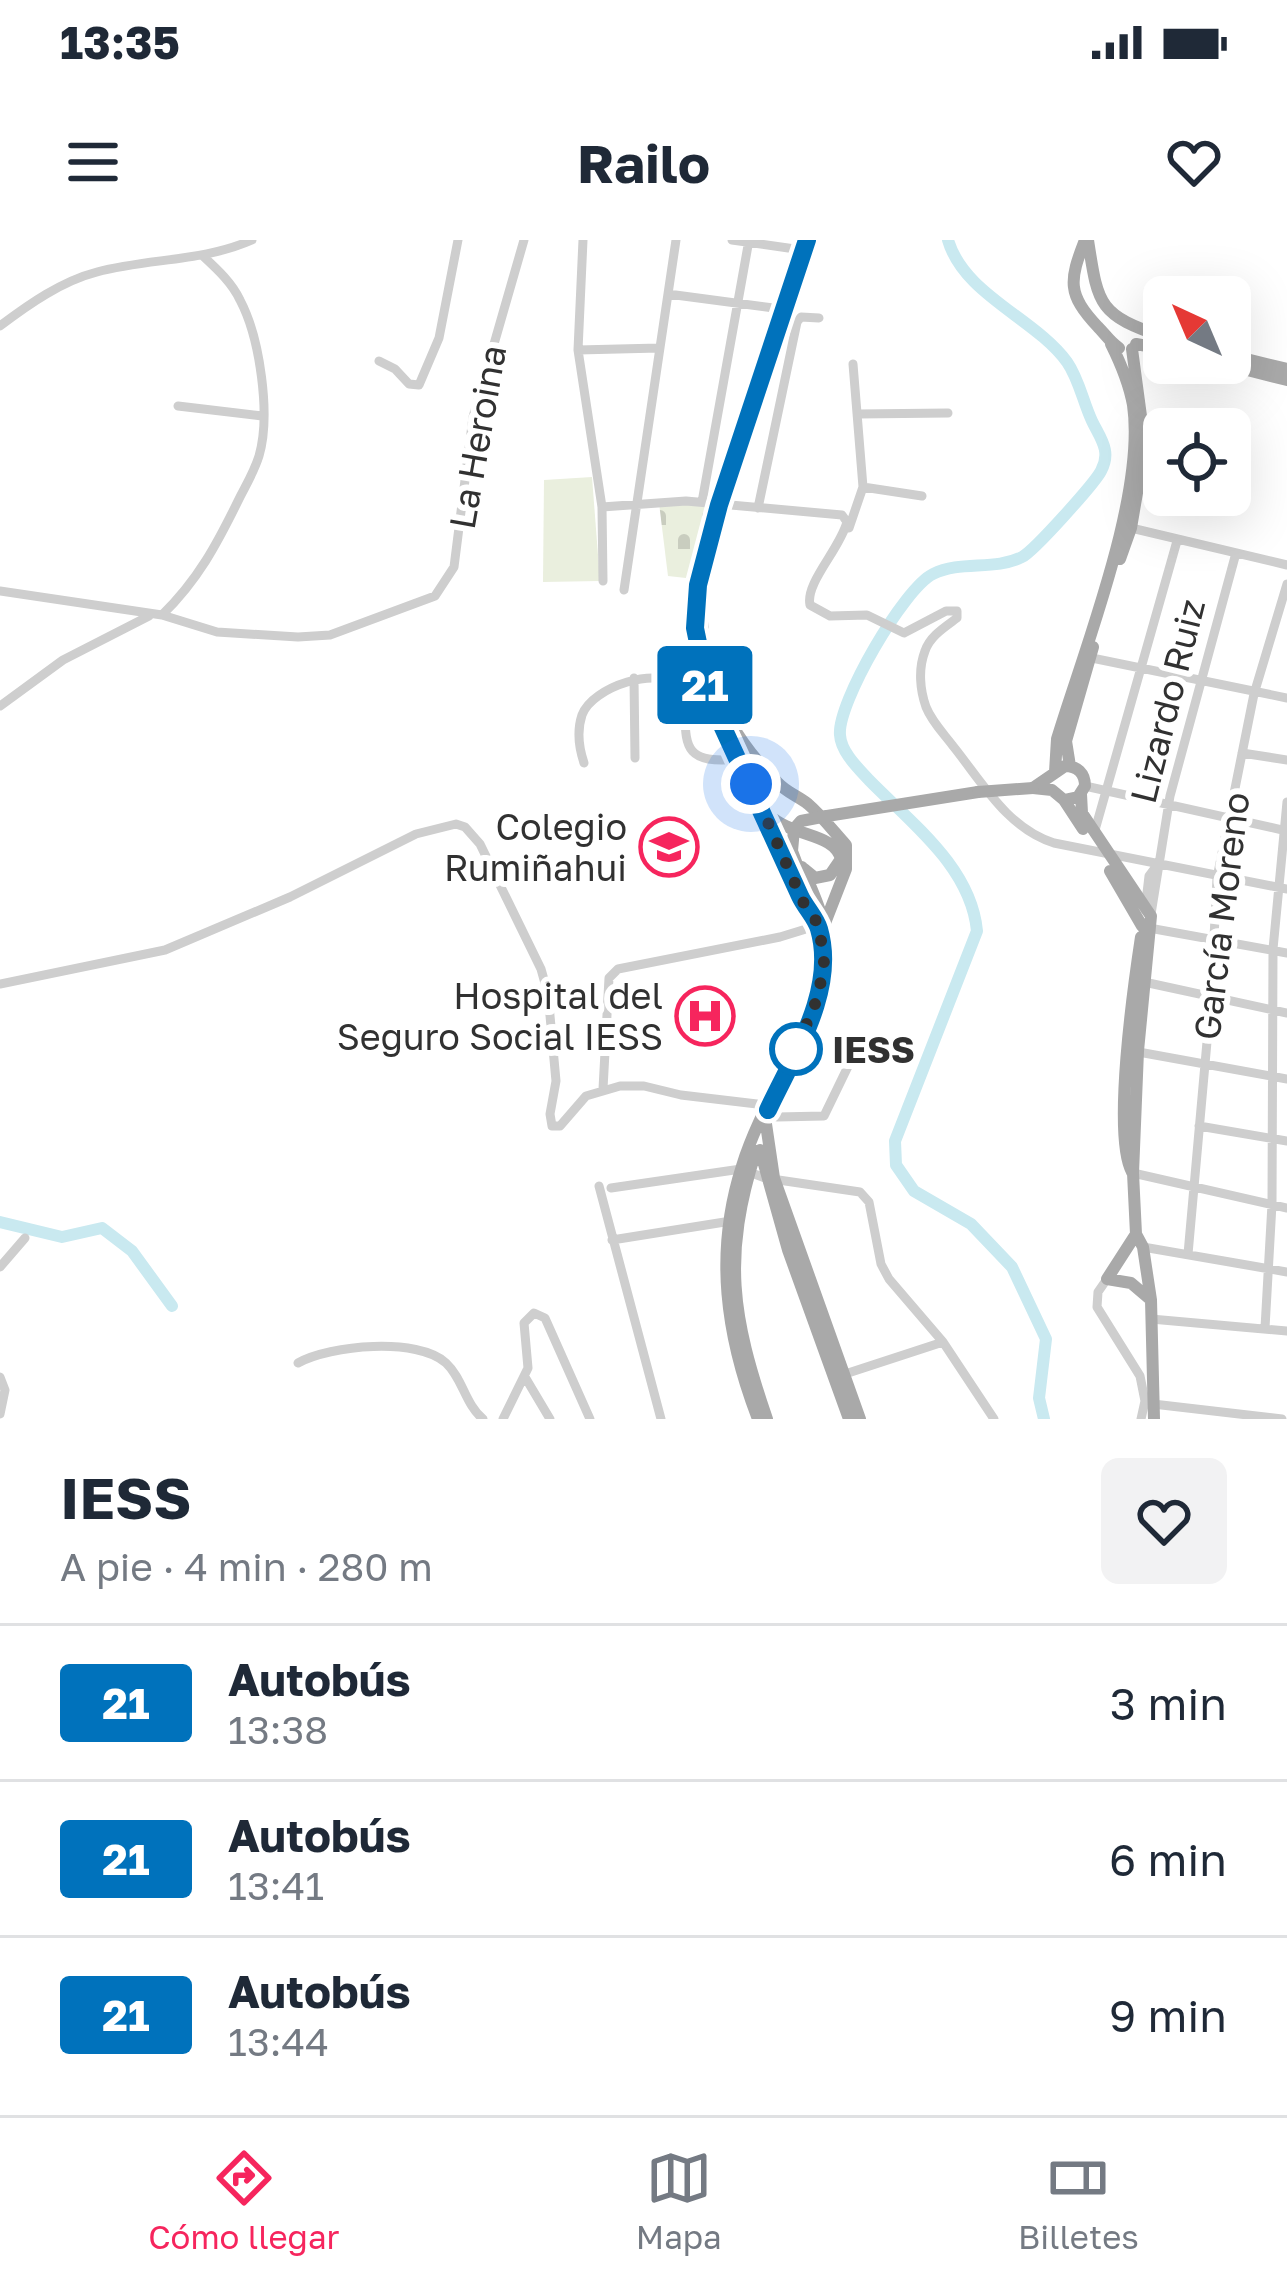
<!DOCTYPE html>
<html lang="es">
<meta charset="utf-8">
<style>
body{margin:0;font-family:"Golos Text",sans-serif;background:#f2f2f3;color:#1f2937;height:100vh;display:flex;flex-direction:column;font-size:45px;white-space:nowrap}
*{box-sizing:border-box;margin:0}
p{font-size:39px;color:#747a83}
.icon{flex:none;width:66px;height:66px;fill:none;stroke:currentColor;stroke-width:2;stroke-linecap:round;stroke-linejoin:round}
.map{position:relative;height:1179px;overflow:hidden}
.drawer{display:flex;flex-direction:column;background:#fff;flex:1}
.drawer>*{flex:none}
.badge{padding:0 24px;border-radius:9px;font-size:42px;line-height:78px}
.needle{width:78px;rotate:316deg}
.fabs{position:absolute;left:1143px;top:36px;display:grid;gap:24px}
.fabs a{display:grid;place-items:center;width:108px;height:108px;border-radius:18px;background:#fff;box-shadow:0 12px 48px #0002;font-size:60px}
.you{position:absolute;width:60px;height:60px;margin:-30px;border:9px solid #fff;border-radius:50%;background:#1a73e8;box-shadow:0 0 0 18px #1a73e833}
.map>.badge{position:absolute;translate:-50% -50%;box-shadow:0 0 0 6px #fff}
.round{display:grid;place-items:center;flex:none;width:126px;height:126px;border-radius:18px;background:#f2f2f3}
.overview{display:flex;align-items:center;justify-content:space-between;height:204px;padding:0 60px}
h1{font-size:57px;font-weight:700;line-height:90px}
ul{padding:0;list-style:none}
li{display:flex;align-items:center;gap:36px;height:156px;padding:0 60px;border-top:3px solid #e0e1e3}
li div{flex:1}
li b{display:block;font-size:45px}
li em{font-style:normal}
li .badge{min-width:132px;font-weight:700;text-align:center}
.status{display:flex;justify-content:space-between;align-items:center;height:84px;padding:0 60px;background:#fff;direction:ltr}
.status svg{height:33px;fill:currentColor}
header{display:flex;justify-content:space-between;align-items:center;height:156px;padding:0 60px;background:#fff;font-size:54px;font-weight:700}
.menu{display:flex;justify-content:space-around;align-items:center;height:168px;border-top:3px solid #e0e1e3;background:#fff;font-size:33px;color:#747a83}
.menu a{display:grid;justify-items:center;gap:6px}
.menu .active{color:#f6255d}
.map>svg:first-child{display:block}
.cemetery{fill:url(#cemetery-stones)}
.pitch{fill:#eaefde}
.lines{fill:none;stroke-linecap:round;stroke-linejoin:round}
.river{stroke:#c9e9f0;stroke-width:12}
.minor{stroke:#cecece;stroke-width:9}
.major{stroke:#a9a9a9;stroke-width:12}
.major-bridge{stroke:#a9a9a9;stroke-width:12}
.line-casing{stroke:#fff;stroke-width:27}
.line{stroke:#0072bc;stroke-width:18}
.walk{stroke:#313131;stroke-width:12;stroke-dasharray:0 21.6}
.stop-dot{fill:#fff;stroke:#0072bc;stroke-width:6}
.labels{text-anchor:middle;dominant-baseline:central;stroke-width:12;stroke-linejoin:round;paint-order:stroke}
.street-label{font-size:36px;fill:#313131;stroke:#fff}
.poi-label{font-size:36px;fill:#313131;stroke:#fff;text-anchor:end}
.stop-label{font-size:36px;font-weight:bold;fill:#313131;stroke:#fff;text-anchor:start}
</style>
<div class="status"><b>13:35</b><svg viewBox="0 0 49 12"><path d="M0 12V9h3v3zM5 12V6h3v6zM10 12V3h3v9zM15 12V0h3v12zM26 1h20v11H26zM47 4h2v5h-2z"/></svg></div>
<header><svg class="icon" aria-label="menu" viewBox="0 0 24 24"><path d="M4 6h16M4 12h16M4 18h16"/></svg>Railo<svg class="icon" aria-label="heart" viewBox="0 0 24 24"><path d="M12 20l-8-8c-3-5 5-10 8-4 3-6 11-1 8 4z"/></svg></header>
<div class="map">
<svg width="1287" height="1179" viewBox="0 0 1287 1179">
<defs>
<pattern id="cemetery-stones" width="16" height="16" patternUnits="userSpaceOnUse" patternTransform="scale(3)"><rect width="16" height="16" fill="#eaefde"/><path d="M2 7V4a2 2 0 0 1 4 0v3zM10 15v-3a2 2 0 0 1 4 0v3z" fill="#c9cdbf"/></pattern>
</defs>
<rect width="100%" height="100%" fill="#fff"/>
<path class="cemetery" d="M659,263L718,265L695,339L668,336Z"/>
<path class="pitch" d="M592,237L600,341L543,342L544,240Z"/>
<g class="lines">
<path class="river" d="M948,0C964,55 1035,78 1067,122C1079,139 1083,162 1092,181C1100,198 1112,211 1101,231C1094,244 1034,311 1022,317C994,331 961,320 933,334C904,348 837,463 840,495C841,512 858,528 869,540C911,583 971,627 977,691L895,901L896,925L914,951L971,984L1012,1027L1046,1099L1039,1158L1044,1179
M0,982L62,997L102,988L132,1011L172,1066"/>
<path class="minor" d="M583,0L578,110L602,267L603,341
M732,0L809,11
M668,54L789,70
M0,86C29,64 62,41 97,32C149,18 202,22 252,0
M578,110L659,108
M379,121L395,129L409,144L419,145L439,98L458,0
M178,166L262,176
M858,174L948,173
M863,247L922,256
M702,262L749,0
M602,267L686,261L842,275L847,282C840,309 805,343 810,365L830,376L867,375L904,393L946,371H957
M758,268L797,82L801,77L819,78
M1127,287L1287,325
M849,288L863,247L853,124
M624,350L676,0
M0,351L162,375L217,392L298,397L330,395L435,356L454,327L473,177L524,0
M957,371V378C945,387 930,396 925,411C918,429 920,450 926,467C932,482 944,494 953,506C982,542 1007,588 1054,603L1287,649
M162,375C198,340 217,304 239,259C246,245 254,232 259,216C271,175 260,98 240,60C232,43 218,30 204,17
M1087,417L1287,458
M634,438L635,518
M0,466L63,420L149,376
M1242,513L1287,520
M584,523C579,508 577,490 582,475C592,447 659,424 683,448C689,497 673,526 739,519
M1085,546L1287,591
M1095,590L1177,301
M1145,670L1149,636L1158,624
M1151,674L1170,556L1236,313
M1149,688L1287,713
M1144,742L1287,773
M0,744L165,710L290,657L416,594L456,584L465,587L480,604L541,729L548,754L556,841L550,874L552,886H560L586,856L620,846H644L681,855L757,864L777,877L824,876L855,812
M1133,811L1287,839
M603,849L609,738L618,729L780,697L819,685
M1199,886L1287,901
M1133,933L1287,968
M599,946L661,1179
M611,948L741,929L765,938L860,952L869,962L881,1024L889,1039L943,1102L994,1179
M612,1000L731,981
M1143,1007L1287,1032
M1188,1014L1211,757L1217,638L1254,454L1287,344
M0,1027L25,998
M1107,1039L1098,1052L1097,1067L1140,1136L1145,1161L1141,1179
M1151,1079L1287,1091
M1265,1088L1272,964L1273,709L1287,562
M298,1123C330,1105 418,1097 446,1123C463,1139 465,1164 483,1179
M842,1135L943,1102
M0,1137L5,1150L0,1174
M525,1137L550,1179
M1153,1164L1282,1179
M503,1179L528,1128L524,1083L534,1073L545,1078L590,1179"/>
<path class="major" d="M812,0L710,314C689,404 712,478 778,543C786,552 798,556 808,564C822,576 834,592 846,605V629L825,683
M1085,0C1069,41 1067,54 1098,87C1106,95 1110,102 1119,108
M1088,0C1098,65 1098,75 1164,97
M1136,104L1164,109
M1230,115L1287,129
M1220,123L1287,140
M1120,319L1131,288L1145,206L1132,109
M713,465L805,666L819,685
M1065,526C1077,526 1085,533 1085,546L1078,557L1064,560L1052,550L1033,548Z
M1070,526L1066,501L1093,407
M1055,532L1057,499C1084,410 1146,255 1133,165C1129,143 1121,124 1111,104
M1081,554L1082,573L1151,676L1138,811L1133,933L1136,994L1143,1007L1151,1060L1154,1179
M1064,560L1083,589
M768,574C792,598 834,592 841,619L830,635L815,638L804,629
M827,576L978,552
M1110,631L1142,686
M766,884L774,938L860,1179
M760,910L788,1010L849,1179
M756,911C722,1017 732,1077 767,1179
M1132,932C1112,896 1134,743 1141,697
M1136,994L1107,1039L1131,1043L1151,1060
M758,1179C726,1096 714,1013 742,926C759,871 793,822 814,767C820,752 827,740 828,724C830,689 816,658 802,627"/>
<path class="major-bridge" d="M978,552L1033,548
M801,635L792,611L794,589L801,581L827,576"/>
</g>
<g class="lines">
<defs>
<path id="line" d="M768,870C793,816 837,751 819,689C816,678 805,667 800,656L709,457L695,388L698,345L719,265L807,0"/>
</defs>
<use href="#line" class="line-casing"/>
<use href="#line" class="line"/>
<path class="walk" d="M751,544L805,666L819,685L824,723L818,757L796,809"/>
</g>
<defs>
<symbol id="university-ring" viewBox="-11 -11 22 22"><circle r="9.5" fill="#fff" stroke="#f6255d" stroke-width="1.5"/><path d="M0-5L7-2L0 1L-7-2ZM-4 1L0 2.5L4 1V4Q0 6-4 4Z" fill="#f6255d"/></symbol>
<symbol id="hospital-ring" viewBox="-11 -11 22 22"><circle r="9.5" fill="#fff" stroke="#f6255d" stroke-width="1.5"/><path d="M-5-5h3v3.5h4V-5h3V5h-3V1.5h-4V5h-3Z" fill="#f6255d"/></symbol>
</defs>
<g fill-rule="evenodd">
<use href="#university-ring" x="636" y="574" width="66" height="66"/>
<use href="#hospital-ring" x="672" y="743" width="66" height="66"/>
</g>
<circle class="stop-dot" cx="796" cy="809" r="24"/>
<g class="labels">
<g class="street-label">
<text transform="translate(477 197) rotate(-80)">La Heroina</text>
<text transform="translate(1167 461) rotate(-76)">Lizardo Ruiz</text>
<text transform="translate(1221 676) rotate(-83)">García Moreno</text>
</g>
<g class="poi-label">
<text x="627" y="586">Colegio<tspan x="627" dy="41">Rumiñahui</tspan></text>
<text x="663" y="755">Hospital del<tspan x="663" dy="41">Seguro Social IESS</tspan></text>
</g>
<g class="stop-label">
<text x="832" y="809">IESS</text>
</g>
</g>
</svg>
<div class="fabs">
<a><svg class="needle" viewBox="-14 -14 28 28"><path d="M0-13l5 13h-10z" fill="#e53935"/><path d="M0 13l5-13h-10z" fill="#747a83"/></svg></a>
<a><svg class="icon" aria-label="locate" viewBox="0 0 24 24"><circle cx="12" cy="12" r="6"/><path d="M12 2v4M12 18v4M2 12h4M18 12h4"/></svg></a>
</div>
<div class="you" style="left:751px;top:544px"></div>
<b class="badge" style="left:705px;top:445px;background:#0072bc;color:#fff">21</b>
</div>
<section class="drawer">
<div class="overview"><div><h1>IESS</h1><p>A pie · 4 min · 280 m</p></div><a class="round"><svg class="icon" aria-label="heart" viewBox="0 0 24 24"><path d="M12 20l-8-8c-3-5 5-10 8-4 3-6 11-1 8 4z"/></svg></a></div>
<ul>
<li><span class="badge" style="background:#0072bc;color:#fff">21</span><div><b>Autobús</b><p>13:38</p></div><em>3 min</em></li>
<li><span class="badge" style="background:#0072bc;color:#fff">21</span><div><b>Autobús</b><p>13:41</p></div><em>6 min</em></li>
<li><span class="badge" style="background:#0072bc;color:#fff">21</span><div><b>Autobús</b><p>13:44</p></div><em>9 min</em></li>
</ul>
</section>
<nav class="menu">
<a class="active"><svg class="icon" aria-label="directions" viewBox="0 0 24 24"><path d="M12 3l9 9-9 9-9-9zM9 14v-3h6M13 9l2 2-2 2"/></svg>Cómo llegar</a>
<a><svg class="icon" aria-label="map" viewBox="0 0 24 24"><path d="M3 6l6-2 6 2 6-2v14l-6 2-6-2-6 2zM9 4v14M15 6v14"/></svg>Mapa</a>
<a><svg class="icon" aria-label="tickets" viewBox="0 0 24 24"><path d="M3 7h18v10H3zM15 7v10"/></svg>Billetes</a>
</nav>
